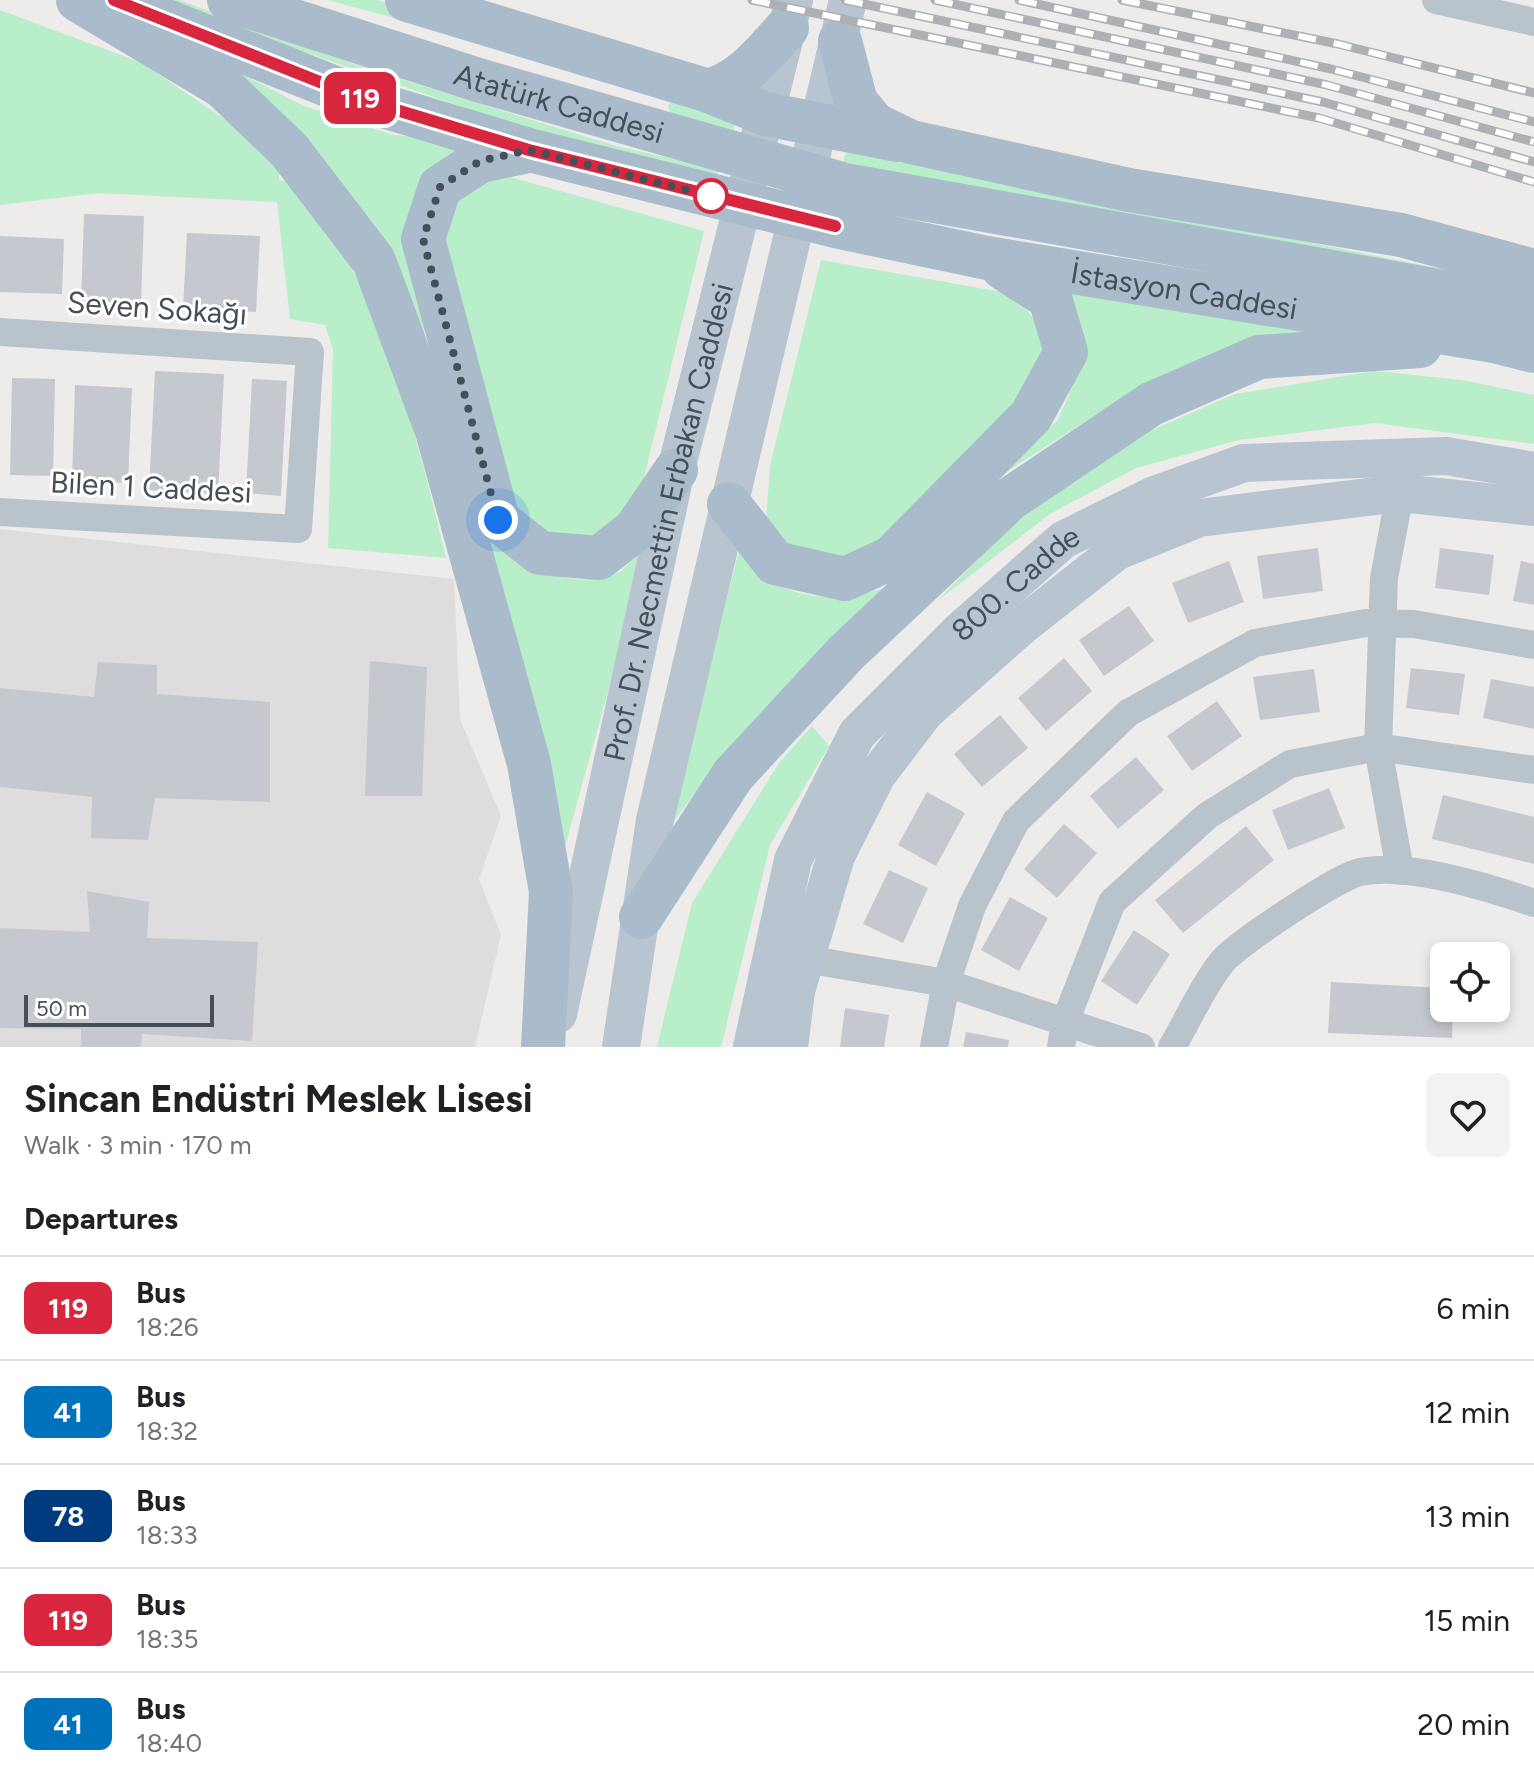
<!DOCTYPE html>
<meta charset="utf-8">
<style>
body{margin:0;font-family:Figtree,sans-serif;background:#f2f2f2;color:#202124;height:100vh;display:flex;flex-direction:column;font-size:30px;white-space:nowrap}
*{box-sizing:border-box;margin:0}
p{font-size:26px;color:#757577}
.icon{flex:none;width:44px;height:44px;fill:none;stroke:currentColor;stroke-width:2;stroke-linecap:round;stroke-linejoin:round}
.map{position:relative;height:1047px;overflow:hidden}
.sheet{display:flex;flex-direction:column;background:#fff;flex:1}
.sheet>*{flex:none}
.badge{padding:0 16px;border-radius:12px;font-size:28px;line-height:52px}
.controls{position:absolute;left:1430px;top:942px;display:grid;gap:16px}
.controls a{display:grid;place-items:center;width:80px;height:80px;border-radius:12px;background:#fff;box-shadow:0 4px 12px #0003;font-size:40px}
.scale{position:absolute;left:24px;bottom:20px;width:190px;box-sizing:border-box;padding-left:8px;border:4px solid #444f58;border-top:0;font-size:22px;line-height:28px;white-space:nowrap;color:#444f58;-webkit-text-stroke:6px #fff;paint-order:stroke}
.you{position:absolute;width:40px;height:40px;margin:-20px;border:6px solid #fff;border-radius:50%;background:#1a73e8;box-shadow:0 0 0 12px #1a73e833}
.map>.badge{position:absolute;translate:-50% -50%;box-shadow:0 0 0 4px #fff}
h2{padding:0 24px;font-size:30px;line-height:72px}
.round{display:grid;place-items:center;flex:none;width:84px;height:84px;border-radius:12px;background:#f2f2f2}
.headline{display:flex;align-items:center;justify-content:space-between;height:136px;padding:0 24px}
h1{font-size:38px;font-weight:700;line-height:60px}
ul{padding:0;list-style:none}
li{display:flex;align-items:center;gap:24px;height:104px;padding:0 24px;border-top:2px solid #e0e0e0}
li div{flex:1}
li b{display:block;font-size:30px}
li em{font-style:normal}
li .badge{min-width:88px;font-weight:700;text-align:center}
.map>svg:first-child{display:block}
.education{fill:#dfdcdd}
.green{fill:#b8eeca}
.building{fill:#c5c8ce}
.lines{fill:none;stroke-linecap:round;stroke-linejoin:round}
.street{stroke:#b9c3cb;stroke-width:28}
.secondary{stroke:#b8c4d0;stroke-width:38}
.primary{stroke:#aabccb;stroke-width:44}
.rail-casing{stroke:#adb1b6;stroke-width:9}
.rail{stroke:#fff;stroke-width:6;stroke-dasharray:18;stroke-linecap:butt}
.line-casing{stroke:#fff;stroke-width:18}
.line{stroke:#d7263d;stroke-width:12}
.walk{stroke:#444f58;stroke-width:8;stroke-dasharray:0 14.4}
.stop-dot{fill:#fff;stroke:#d7263d;stroke-width:4}
.labels{text-anchor:middle;dominant-baseline:central;stroke-width:6;stroke-linejoin:round;paint-order:stroke}
.street-label{font-size:30px;fill:#444f58;stroke:#fff}
</style>
<div class="map">
<svg width="1534" height="1047" viewBox="0 0 1534 1047">
<rect width="100%" height="100%" fill="#eeebeb"/>
<path class="education" d="M0,529L454,579L460,719L501,816L479,879L501,935L475,1047H0Z"/>
<path class="green" d="M156,0H179L362,67L616,146L719,169L716,180L539,134Z
M328,0H377L736,111L733,135L670,112L668,106L672,100H695Z
M0,10L142,63L239,129L279,169V180L286,181C301,197 320,213 331,231C392,331 419,446 446,558L328,548L333,349L325,325L290,319L277,202L99,193L0,205Z
M200,53L304,106L393,135L438,138L484,153L433,178L430,331L417,334Z
M847,150L1442,269L1440,273L908,179L843,161Z
M503,175L704,231L643,482L600,549L551,547L515,518L440,235C457,197 463,188 503,175Z
M821,260L1013,294L1041,327L1046,352L1041,380L868,558L794,557L766,521L770,466Z
M1049,282L1331,325L1125,396L997,478L1058,420L1080,369Z
M1375,371L1462,380L1534,395V444L1375,423L1239,440L1136,468L1050,514L936,602L1007,530L1113,447L1235,394Z
M483,534L504,553L537,573L582,580L620,572L649,544L559,868Z
M741,542C782,610 828,601 897,586L727,752L671,824Z
M812,726L829,746L770,845L721,1047H657L692,903L779,763Z"/>
<path class="building" d="M84,214L144,216L141,303L81,301Z
M187,233L260,236L256,312L183,309Z
M0,236L64,239L62,294L0,292Z
M155,371L224,374L218,494L149,490Z
M12,378L55,379L53,476L10,475Z
M252,379L287,381L281,496L246,493Z
M75,385L132,388L128,483L72,481Z
M1318,548L1323,591L1263,599L1257,556Z
M1440,548L1494,555L1489,595L1435,588Z
M1229,561L1244,602L1188,623L1172,583Z
M1521,561L1534,564V605L1513,601Z
M1129,606L1154,641L1104,676L1079,640Z
M1064,658L1092,691L1046,731L1018,698Z
M370,661L427,667L422,796H365Z
M98,662L157,665V694L270,702V802L155,798L148,840L91,838L92,797L0,787V688L94,697Z
M1411,668L1465,674L1459,715L1406,708Z
M1314,669L1320,712L1260,720L1253,677Z
M1491,679L1534,687V729L1483,718Z
M1217,701L1242,736L1192,771L1167,736Z
M1000,715L1028,748L982,787L954,754Z
M1136,757L1164,790L1118,829L1090,796Z
M1329,788L1345,828L1288,850L1272,810Z
M927,792L965,813L936,866L898,845Z
M1443,795L1534,817V864L1432,839Z
M1064,824L1097,853L1057,898L1024,869Z
M1246,826L1274,860L1183,933L1155,900Z
M889,870L928,888L903,943L863,924Z
M87,891L149,902L147,938L258,942L252,1041L142,1034L141,1047H81V1029L0,1028V928L90,932Z
M1010,897L1048,918L1019,971L981,950Z
M1134,930L1170,954L1137,1005L1101,981Z
M1331,982L1444,988V1008H1453L1452,1038L1328,1033Z
M845,1008L889,1015L884,1047H840Z
M966,1032L1009,1040L1008,1047H963Z"/>
<g class="lines">
<path class="street" d="M1436,0L1534,22
M0,332L310,352L298,529L0,512
M1400,493L1384,578L1378,747L1400,871
M805,959L946,983L1141,1047
M934,1047L946,983L972,906L1016,821L1128,713L1255,643L1366,623L1414,624L1534,645
M1061,1047L1065,1022L1112,902L1207,816L1290,764L1378,747L1534,770
M1172,1047C1188,1020 1202,987 1222,962C1235,945 1339,876 1360,872C1408,862 1488,887 1534,903"/>
<g class="secondary">
<path id="s1" d="M558,1014L676,470L794,0"/>
<path d="M621,1047L655,820L848,0"/>
<path id="s2" d="M752,1047L793,860L857,734L962,629L1063,540L1152,496L1244,463L1446,456L1534,471"/>
<path d="M789,1047L796,991L836,856L877,775L925,712L1023,625L1117,551L1199,518L1400,493L1534,507"/>
</g>
<g class="primary">
<path d="M78,0L222,86L289,150L374,261L437,431L529,764L551,892L543,1047"/>
<path id="s3" d="M114,0L370,102L529,150L835,226L987,258L1494,341L1534,351"/>
<path id="s4" d="M229,0L478,80L845,185L1534,308"/>
<path d="M407,0L709,91C743,81 763,54 787,28"/>
<path d="M840,41L856,102L874,124L911,142L1129,190L1401,235L1534,271"/>
<path d="M709,91L766,114L897,140"/>
<path d="M528,151L480,161L440,187L423,239L498,520L540,553L599,558L635,530L676,470"/>
<path d="M729,504L775,563L845,579L891,558L1031,416L1066,352L1050,298L1003,268"/>
<path d="M641,917L733,775L846,653L1010,499L1151,404L1259,357L1420,346"/>
</g>
<defs>
<path id="rail" d="M752,0L1319,118L1534,182
M845,0L1323,102L1534,162
M935,0L1327,85L1534,142
M1019,0L1331,69L1534,122
M1122,0L1338,44L1534,93"/>
</defs>
<use href="#rail" class="rail-casing"/>
<use href="#rail" class="rail"/>
</g>
<g class="lines">
<defs>
<path id="line" d="M114,0L370,102L529,150L835,226"/>
</defs>
<use href="#line" class="line-casing"/>
<use href="#line" class="line"/>
<path class="walk" d="M498,520L423,239L440,187L480,161L529,150L711,196"/>
</g>
<circle class="stop-dot" cx="711" cy="196" r="16"/>
<g class="labels">
<g class="street-label">
<text stroke="none"><textPath href="#s4" startOffset="346">Atatürk Caddesi</textPath></text>
<text stroke="none"><textPath href="#s3" startOffset="1112">İstasyon Caddesi</textPath></text>
<text transform="translate(157 308) rotate(4)">Seven Sokağı</text>
<text transform="translate(151 487) rotate(3)">Bilen 1 Caddesi</text>
<text stroke="none"><textPath href="#s1" startOffset="504">Prof. Dr. Necmettin Erbakan Caddesi</textPath></text>
<text stroke="none"><textPath href="#s2" startOffset="552">800. Cadde</textPath></text>
</g>
</g>
</svg>
<div class="controls">
<a><svg class="icon" aria-label="locate" viewBox="0 0 24 24"><circle cx="12" cy="12" r="6"/><path d="M12 2v4M12 18v4M2 12h4M18 12h4"/></svg></a>
</div>
<div class="scale">50 m</div>
<div class="you" style="left:498px;top:520px"></div>
<b class="badge" style="left:360px;top:98px;background:#d7263d;color:#fff">119</b>
</div>
<section class="sheet">
<div class="headline"><div><h1>Sincan Endüstri Meslek Lisesi</h1><p>Walk · 3 min · 170 m</p></div><a class="round"><svg class="icon" aria-label="heart" viewBox="0 0 24 24"><path d="M12 20l-8-8c-3-5 5-10 8-4 3-6 11-1 8 4z"/></svg></a></div>
<h2>Departures</h2>
<ul>
<li><span class="badge" style="background:#d7263d;color:#fff">119</span><div><b>Bus</b><p>18:26</p></div><em>6 min</em></li>
<li><span class="badge" style="background:#0072bc;color:#fff">41</span><div><b>Bus</b><p>18:32</p></div><em>12 min</em></li>
<li><span class="badge" style="background:#003b80;color:#fff">78</span><div><b>Bus</b><p>18:33</p></div><em>13 min</em></li>
<li><span class="badge" style="background:#d7263d;color:#fff">119</span><div><b>Bus</b><p>18:35</p></div><em>15 min</em></li>
<li><span class="badge" style="background:#0072bc;color:#fff">41</span><div><b>Bus</b><p>18:40</p></div><em>20 min</em></li>
</ul>
</section>
